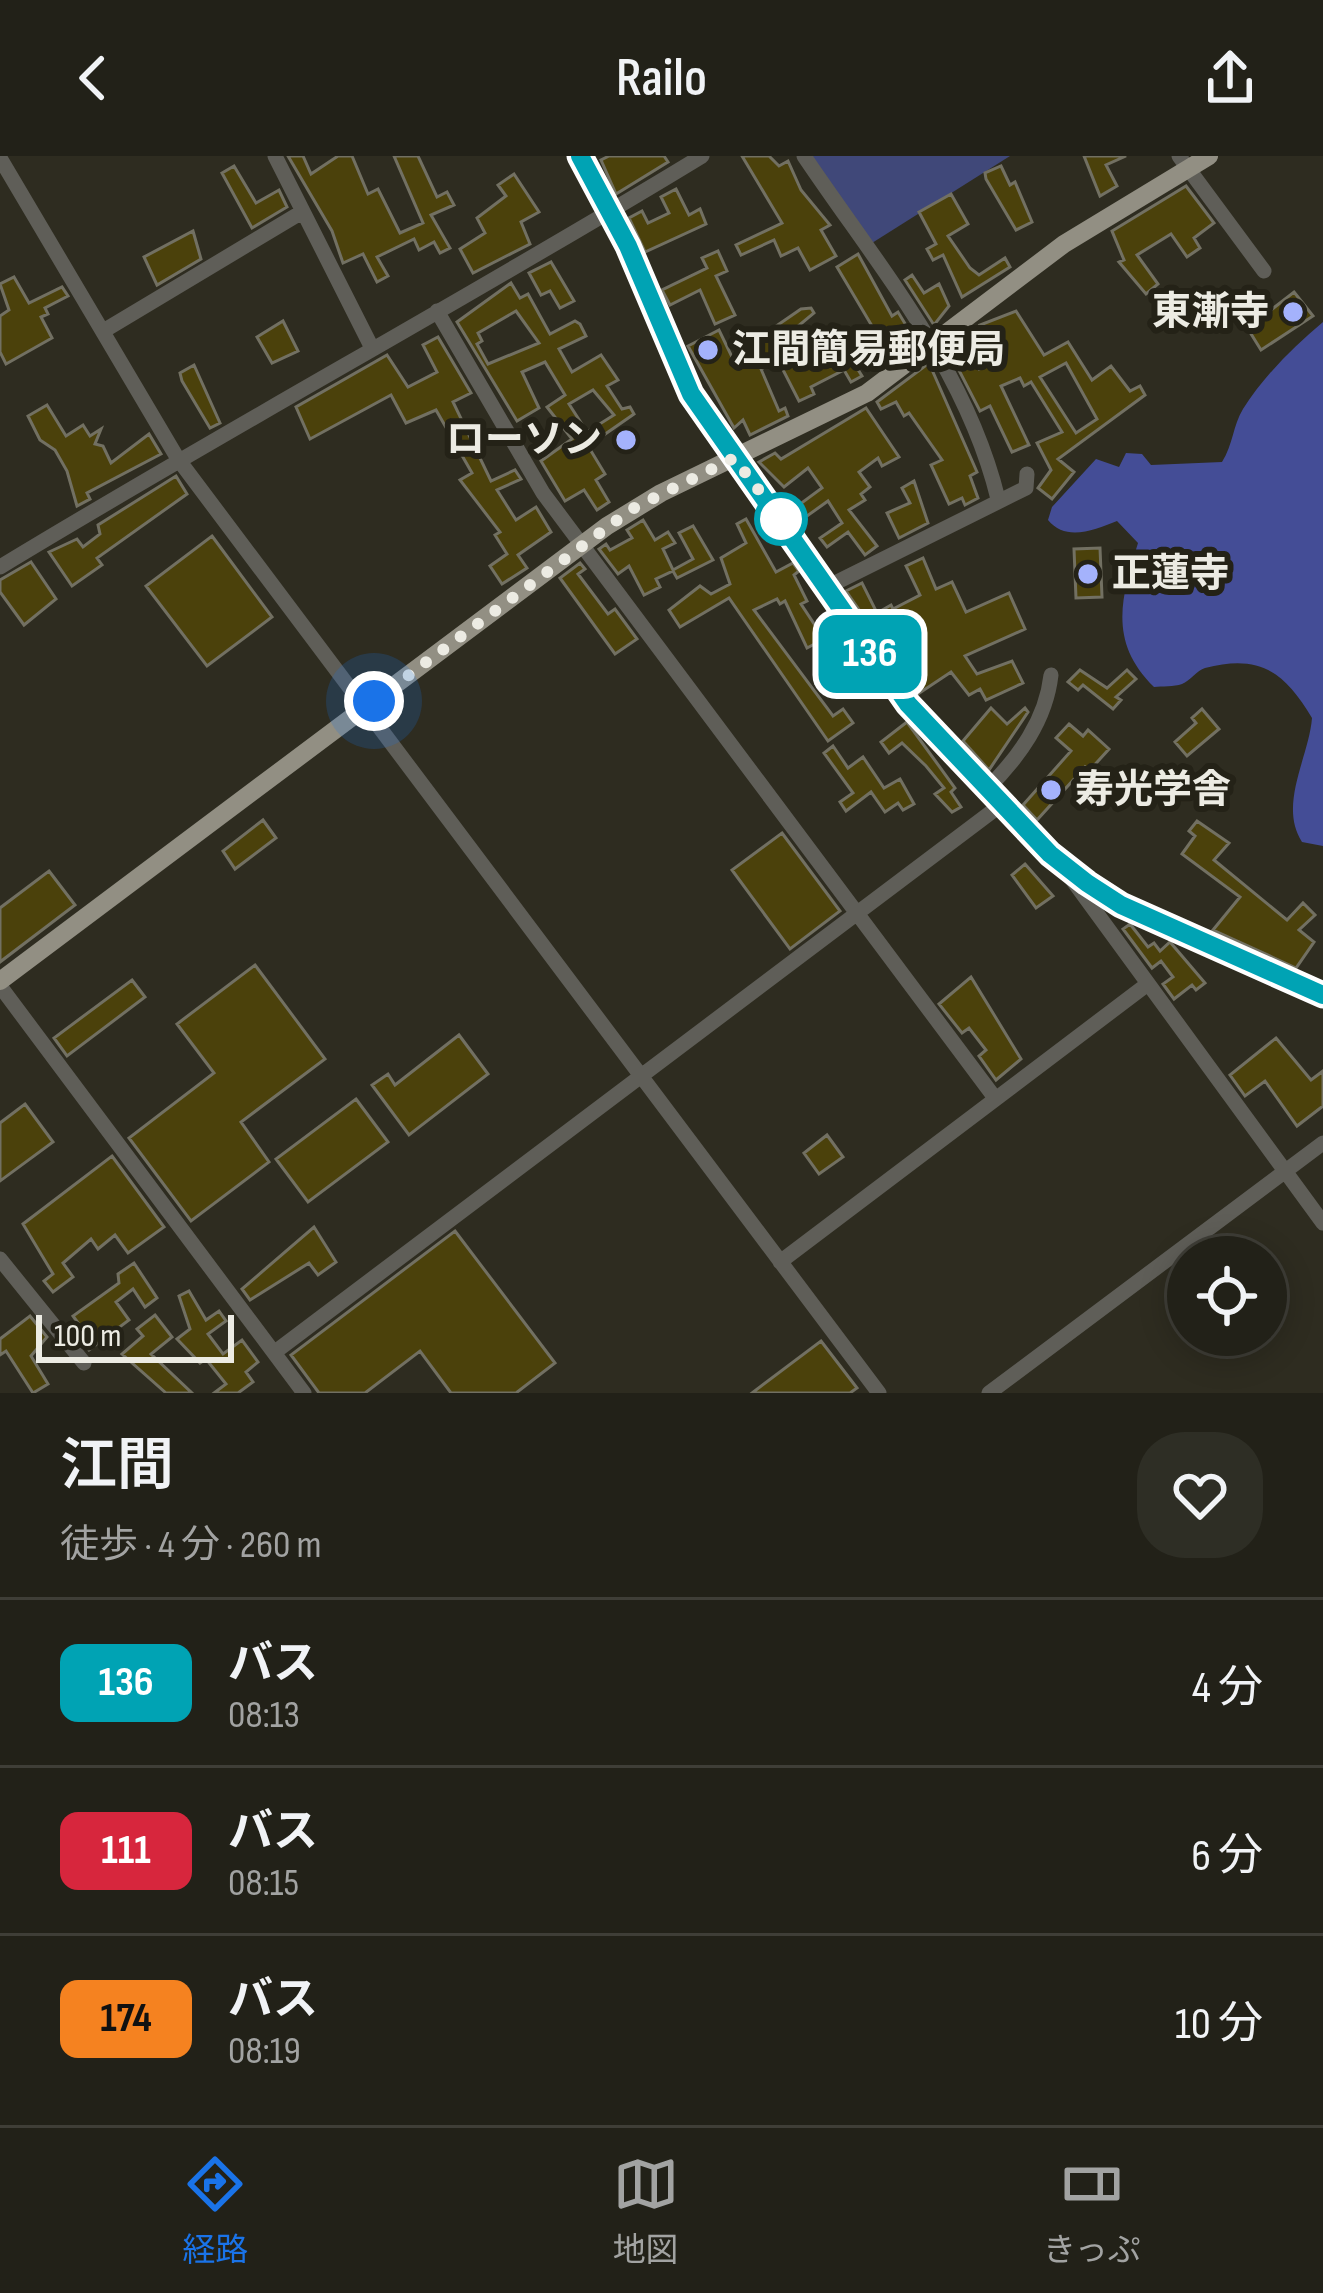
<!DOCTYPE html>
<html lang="ja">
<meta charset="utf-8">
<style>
body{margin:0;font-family:"Sofia Sans Condensed","Noto Sans JP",sans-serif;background:#2e2e25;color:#f1f3f6;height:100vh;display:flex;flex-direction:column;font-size:45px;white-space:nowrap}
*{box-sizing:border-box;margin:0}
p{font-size:39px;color:#a2a3a2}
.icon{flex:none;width:66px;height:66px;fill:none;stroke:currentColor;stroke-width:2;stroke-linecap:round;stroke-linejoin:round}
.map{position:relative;height:1237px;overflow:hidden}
.side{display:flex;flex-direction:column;background:#222118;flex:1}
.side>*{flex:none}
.badge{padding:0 24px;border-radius:18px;font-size:42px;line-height:78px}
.tools{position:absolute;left:1167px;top:1080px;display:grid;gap:24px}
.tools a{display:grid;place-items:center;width:120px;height:120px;border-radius:50%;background:#222118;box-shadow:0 6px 30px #0003,0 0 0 3px #3f3e37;font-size:60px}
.scale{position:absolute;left:36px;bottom:30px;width:198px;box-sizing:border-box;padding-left:12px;border:6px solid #ecebe3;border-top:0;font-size:33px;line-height:42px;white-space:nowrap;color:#ecebe3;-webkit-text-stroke:9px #242217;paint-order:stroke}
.you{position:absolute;width:60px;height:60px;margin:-30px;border:9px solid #fff;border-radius:50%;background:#1a73e8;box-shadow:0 0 0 18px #1a73e833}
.map>.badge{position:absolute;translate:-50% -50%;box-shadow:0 0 0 6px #fff}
.round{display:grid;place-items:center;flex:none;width:126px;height:126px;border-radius:48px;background:#2e2e25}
.headline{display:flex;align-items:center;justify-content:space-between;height:204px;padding:0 60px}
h1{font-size:57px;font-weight:600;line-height:90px}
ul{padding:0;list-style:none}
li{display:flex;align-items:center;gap:36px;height:168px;padding:0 60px;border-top:3px solid #3f3e37}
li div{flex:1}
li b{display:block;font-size:45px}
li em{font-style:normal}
li .badge{min-width:132px;font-weight:700;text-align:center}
header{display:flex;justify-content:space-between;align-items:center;height:156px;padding:0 60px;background:#222118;font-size:54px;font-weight:600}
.dock{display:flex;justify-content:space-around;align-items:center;height:168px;border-top:3px solid #3f3e37;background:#222118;font-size:33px;color:#a2a3a2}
.dock a{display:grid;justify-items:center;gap:6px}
.dock .current{color:#1a73e8}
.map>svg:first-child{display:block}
.green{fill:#404879}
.forest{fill:#444d96}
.building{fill:#4b410b;stroke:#727062;stroke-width:3;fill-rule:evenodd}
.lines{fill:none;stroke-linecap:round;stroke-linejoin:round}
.minor{stroke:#5f5e58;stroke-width:15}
.major{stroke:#928f83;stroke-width:18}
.line-casing{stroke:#fff;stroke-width:27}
.line{stroke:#00a3b4;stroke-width:18}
.walk{stroke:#ecebe3;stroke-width:12;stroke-dasharray:0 21.6}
.poi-dot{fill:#a4b2fc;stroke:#242217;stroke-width:4.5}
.stop-dot{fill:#fff;stroke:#00a3b4;stroke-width:6}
.labels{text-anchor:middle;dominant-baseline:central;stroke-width:12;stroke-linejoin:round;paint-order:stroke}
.poi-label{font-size:39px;font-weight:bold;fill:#ecebe3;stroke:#242217;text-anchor:start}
</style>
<header><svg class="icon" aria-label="back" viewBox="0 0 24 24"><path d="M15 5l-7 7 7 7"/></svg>Railo<svg class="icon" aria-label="share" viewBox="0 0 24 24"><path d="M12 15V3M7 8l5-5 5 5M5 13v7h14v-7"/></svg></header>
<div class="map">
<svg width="1323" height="1237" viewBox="0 0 1323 1237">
<rect width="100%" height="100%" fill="#2e2c20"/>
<path class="green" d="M812,0H1010L872,87Z"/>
<path class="forest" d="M1323,166V690L1302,686C1278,649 1309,601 1312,562C1284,515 1259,498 1205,512C1197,514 1190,525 1182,528C1174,531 1162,530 1154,531C1108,486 1121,442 1138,387L1117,365C1094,374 1066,386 1048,364L1052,351L1096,303L1119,311L1126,297L1142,298L1151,309L1222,306C1233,289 1233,269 1243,253C1264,220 1293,191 1323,166Z"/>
<path class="building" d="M288,0H303L311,18L338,0H352L368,38L378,33L400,77L423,67L394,0H418L437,41L447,36L454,49L431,59L450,92L440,97L434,86L419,94L414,83L377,101L388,120L377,126L363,98L343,107L332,75Z
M609,0H664L668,6L616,38L601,4Z
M742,0H769L779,10L788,5L801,34L830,69L821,74L836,100L810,114L798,92L781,100L774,84L741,99L736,89L782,67Z
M1084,0H1126L1106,9L1117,30L1100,40Z
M234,10L256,47L279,34L287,51L252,72L222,17Z
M1001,10L1010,29L1015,26L1032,66L1016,74L986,23L985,17Z
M514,18L539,56L521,66L530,88L473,117L460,93L485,77L477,62L506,40L498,29Z
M1186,30L1214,67L1194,82L1200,92L1187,101L1171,78L1137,99L1158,128L1146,138L1119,106L1124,104L1112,75Z
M676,33L689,59L700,53L706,68L645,96L629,62L642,55L648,67L669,57L661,41Z
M951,38L968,68L948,80L970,112L979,119L1005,102L1010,111L962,141L943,99L933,104L927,93L936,88L919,56Z
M193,75L201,103L157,129L144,101Z
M718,95L727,115L716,120L735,159L715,168L700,134L670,149L662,134L707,112L702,102Z
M858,98L892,160L898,156L915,184L891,202L837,111Z
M551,106L574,145L560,152L550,135L541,139L529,117Z
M912,119L924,137L939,128L949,150L934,169L905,124Z
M14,121L29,147L62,131L68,140L45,152L48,158L41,161L52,182L6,208L0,196V160L9,154L0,128Z
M511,127L520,142L528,138L550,178L575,165L580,168L586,180L559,193L572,216L601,199L618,224L607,230L622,253L630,251L634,258L588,290L605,318L596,324L609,346L597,354L584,334L565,345L541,305L572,283L547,251L565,239L545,206L522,216L539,252L517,265L457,166ZM516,155L539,187L488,208L477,188L482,185L478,177ZM593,234L614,259L587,276L569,248Z
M1294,136L1313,160L1261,194L1240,160L1254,149L1262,161Z
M811,152L814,157L785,181L795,201L840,185L862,220L851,226L844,214L811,231L814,238L799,245L778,204L761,213L779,255L785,252L788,260L750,279L743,264L734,272L688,190L719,174L732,201L772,181L769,175L801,153Z
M1016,155L1044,199L1068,186L1092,224L1111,210L1130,235L1140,230L1145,239L1058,303L1074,316L1052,343L1038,332L1051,314L1037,287L1062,276L1031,226L1024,230L1020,222L1001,230L1029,289L1012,296L990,250L980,255L948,193L961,183L979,213L1001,203L980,169ZM1066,207L1097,263L1076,277L1040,221Z
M283,165L298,195L272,207L257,181Z
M438,181L471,237L453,246L491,325L515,314L521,323L497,334L516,364L536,351L551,376L518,399L527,412L502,428L490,410L507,398L495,379L500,376L460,324L472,317L436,254L406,267L391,239L310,283L296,251L387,199L408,231L437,216L423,189Z
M929,207L977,316L970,320L978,342L965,349L962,342L949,348L931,309L942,304L909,257L904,260L896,246L881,253L877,246Z
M194,209L220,267L210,272L182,225L180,217Z
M47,249L66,280L83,269L90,280L101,273L95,288L103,290L111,307L149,278L161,298L87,337L90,343L77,350L67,315L55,294L40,284L28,260Z
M866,252L899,301L882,310L878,302L859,316L870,331L861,338L865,344L849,354L877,390L865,399L848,376L827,391L820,382L842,367L828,345L800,365L792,354L822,332L808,312L784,331L759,306L775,297L781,303Z
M176,320L187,338L97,402L102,409L72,430L49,396L77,383L83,391L100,378L98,369Z
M914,325L928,367L899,382L887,357L910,347L902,332Z
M746,363L776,416L793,407L799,415L794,419L807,445L801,448L824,483L807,492L785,445L780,448L777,443L754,454L833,560L843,553L853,567L828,585L729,442L680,471L669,454L700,430L711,438L730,428L721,402L746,387L737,368Z
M643,364L655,384L668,376L675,387L663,393L673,414L693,403L679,377L693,370L713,404L677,422L673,415L656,423L660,431L644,439L629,410L618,418L599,393L606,388L610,394L632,382L627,374Z
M212,380L272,461L207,510L146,430Z
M1100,392L1102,441L1076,442L1074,393Z
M923,402L936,433L952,426L966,456L1009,437L1025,473L965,500L977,518L1012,505L1023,527L986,544L980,533L969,539L951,516L918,538L846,435L862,427L877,457L891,449L893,453L920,439L906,410Z
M31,406L56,443L24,469L0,436V424Z
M580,407L585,413L578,418L608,458L615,453L637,483L615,498L560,422Z
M835,467L858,499L849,505L860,523L833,540L827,530L839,522L828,505L840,496L823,473Z
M1080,514L1107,532L1127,514L1136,523L1116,541L1121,544L1113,553L1083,529L1078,534L1068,526Z
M991,552L1007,568L1025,552L1028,556L989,614L963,585Z
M1202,553L1219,573L1187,600L1175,586L1196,567L1192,562Z
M907,566L955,632L951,636L961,651L952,656L935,638L944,632L926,610L902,587L889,597L881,586Z
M1069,568L1083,580L1088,574L1109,593L1089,615L1085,611L1037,664L1023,649L1071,595L1056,582Z
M833,590L848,612L863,601L884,632L900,623L914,648L903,654L898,647L885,656L871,636L846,655L840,646L853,637L824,597Z
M263,664L276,682L235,713L223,695Z
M1197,665L1229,687L1214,704L1287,764L1303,747L1315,759L1299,774L1314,786L1296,812L1213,774L1240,741L1182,698L1195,680L1189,675Z
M782,677L840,755L790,793L732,714Z
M1025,708L1053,740L1036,752L1012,719Z
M49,715L75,749L0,806V752Z
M1130,768L1148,791L1154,787L1160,795L1170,786L1205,827L1196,834L1192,829L1174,843L1163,828L1173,821L1161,805L1152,812L1123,773Z
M255,809L325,903L241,966L269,1006L191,1065L129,982L214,917L177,868Z
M971,821L1021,903L996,924L979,900L986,894L969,872L962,877L939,848Z
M132,824L145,841L67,900L54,882Z
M459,879L488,918L409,979L372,929L388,918L395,929Z
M1276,882L1311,924L1323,915V950L1297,970L1265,925L1245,940L1230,919Z
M356,943L388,986L308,1046L276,1003Z
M25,948L53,986L0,1025V967Z
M827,979L843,1001L819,1018L804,997Z
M112,1000L164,1071L128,1097L115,1079L98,1093L91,1083L63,1107L73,1121L53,1136L44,1125L53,1118L23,1068Z
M314,1071L336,1106L318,1119L309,1107L250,1144L242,1133Z
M455,1075L555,1207L516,1237H451L420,1195L365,1237H319L291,1199Z
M134,1107L157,1142L145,1151L133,1133L116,1146L129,1164L89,1194L82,1186L89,1182L73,1160L119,1127L118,1118Z
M189,1135L206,1164L219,1155L226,1165L208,1178L223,1198L242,1184L258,1206L246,1216L253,1226L238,1237H214L226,1228L206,1203L200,1207L177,1183L190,1173L179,1140Z
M155,1159L172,1181L151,1198L192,1237H166L122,1198L143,1180L137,1173Z
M30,1160L47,1181L31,1200L48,1228L33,1237L6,1195L0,1199V1183Z
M821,1185L857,1232L850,1237H752Z"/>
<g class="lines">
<path class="minor" d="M275,0L372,192
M804,0C878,110 966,212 998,343
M1179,0L1264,115
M0,2L178,303L879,1237
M437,155L543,337L995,942
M105,174L302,56
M0,411C232,270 471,141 702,0
M827,431L1026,332L1027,318
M987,633C1019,601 1046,564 1051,519
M1063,711L1323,1067
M0,830L304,1237
M0,1103L84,1207
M780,1106L1145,830
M275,1196L1002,648
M989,1237L1323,987"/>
<path class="major" d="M580,0L628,90L691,238L908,547L1050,698L1087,727L1121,749L1323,839
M0,825L607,370L661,337L867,237L1064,88L1209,0"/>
</g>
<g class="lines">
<defs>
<path id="line" d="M580,0L628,90L691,238L908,548L1050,698L1087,727L1121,749L1323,839"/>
</defs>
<use href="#line" class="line-casing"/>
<use href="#line" class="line"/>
<path class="walk" d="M374,545L632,353L734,302L781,363"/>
</g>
<g class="poi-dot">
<circle cx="1293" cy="156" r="12"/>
<circle cx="708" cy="194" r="12"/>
<circle cx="626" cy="284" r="12"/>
<circle cx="1088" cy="418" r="12"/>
<circle cx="1051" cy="634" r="12"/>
</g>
<circle class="stop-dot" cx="781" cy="363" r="24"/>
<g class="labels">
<g class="poi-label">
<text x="1269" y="156" text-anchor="end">東漸寺</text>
<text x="732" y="194">江間簡易郵便局</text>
<text x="602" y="284" text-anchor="end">ローソン</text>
<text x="1112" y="418">正蓮寺</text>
<text x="1075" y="634">寿光学舎</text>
</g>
</g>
</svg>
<div class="tools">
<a><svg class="icon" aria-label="locate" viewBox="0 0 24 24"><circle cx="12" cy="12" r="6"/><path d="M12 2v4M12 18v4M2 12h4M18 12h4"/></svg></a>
</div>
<div class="scale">100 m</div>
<div class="you" style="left:374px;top:545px"></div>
<b class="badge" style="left:870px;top:498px;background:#00a3b4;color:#fff">136</b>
</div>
<section class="side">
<div class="headline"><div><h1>江間</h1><p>徒歩 · 4 分 · 260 m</p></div><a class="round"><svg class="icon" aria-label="heart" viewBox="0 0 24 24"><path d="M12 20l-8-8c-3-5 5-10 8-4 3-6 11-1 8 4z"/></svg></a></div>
<ul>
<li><span class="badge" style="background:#00a3b4;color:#fff">136</span><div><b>バス</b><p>08:13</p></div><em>4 分</em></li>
<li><span class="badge" style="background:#d7263d;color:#fff">111</span><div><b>バス</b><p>08:15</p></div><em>6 分</em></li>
<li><span class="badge" style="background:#f58220;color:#111">174</span><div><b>バス</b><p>08:19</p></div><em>10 分</em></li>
</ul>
</section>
<nav class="dock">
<a class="current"><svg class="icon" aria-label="directions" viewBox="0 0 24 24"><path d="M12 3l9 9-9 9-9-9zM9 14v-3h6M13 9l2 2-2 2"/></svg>経路</a>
<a><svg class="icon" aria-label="map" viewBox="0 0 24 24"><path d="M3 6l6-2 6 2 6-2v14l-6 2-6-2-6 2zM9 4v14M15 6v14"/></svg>地図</a>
<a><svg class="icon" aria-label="tickets" viewBox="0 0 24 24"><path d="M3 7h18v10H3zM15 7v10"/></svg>きっぷ</a>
</nav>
